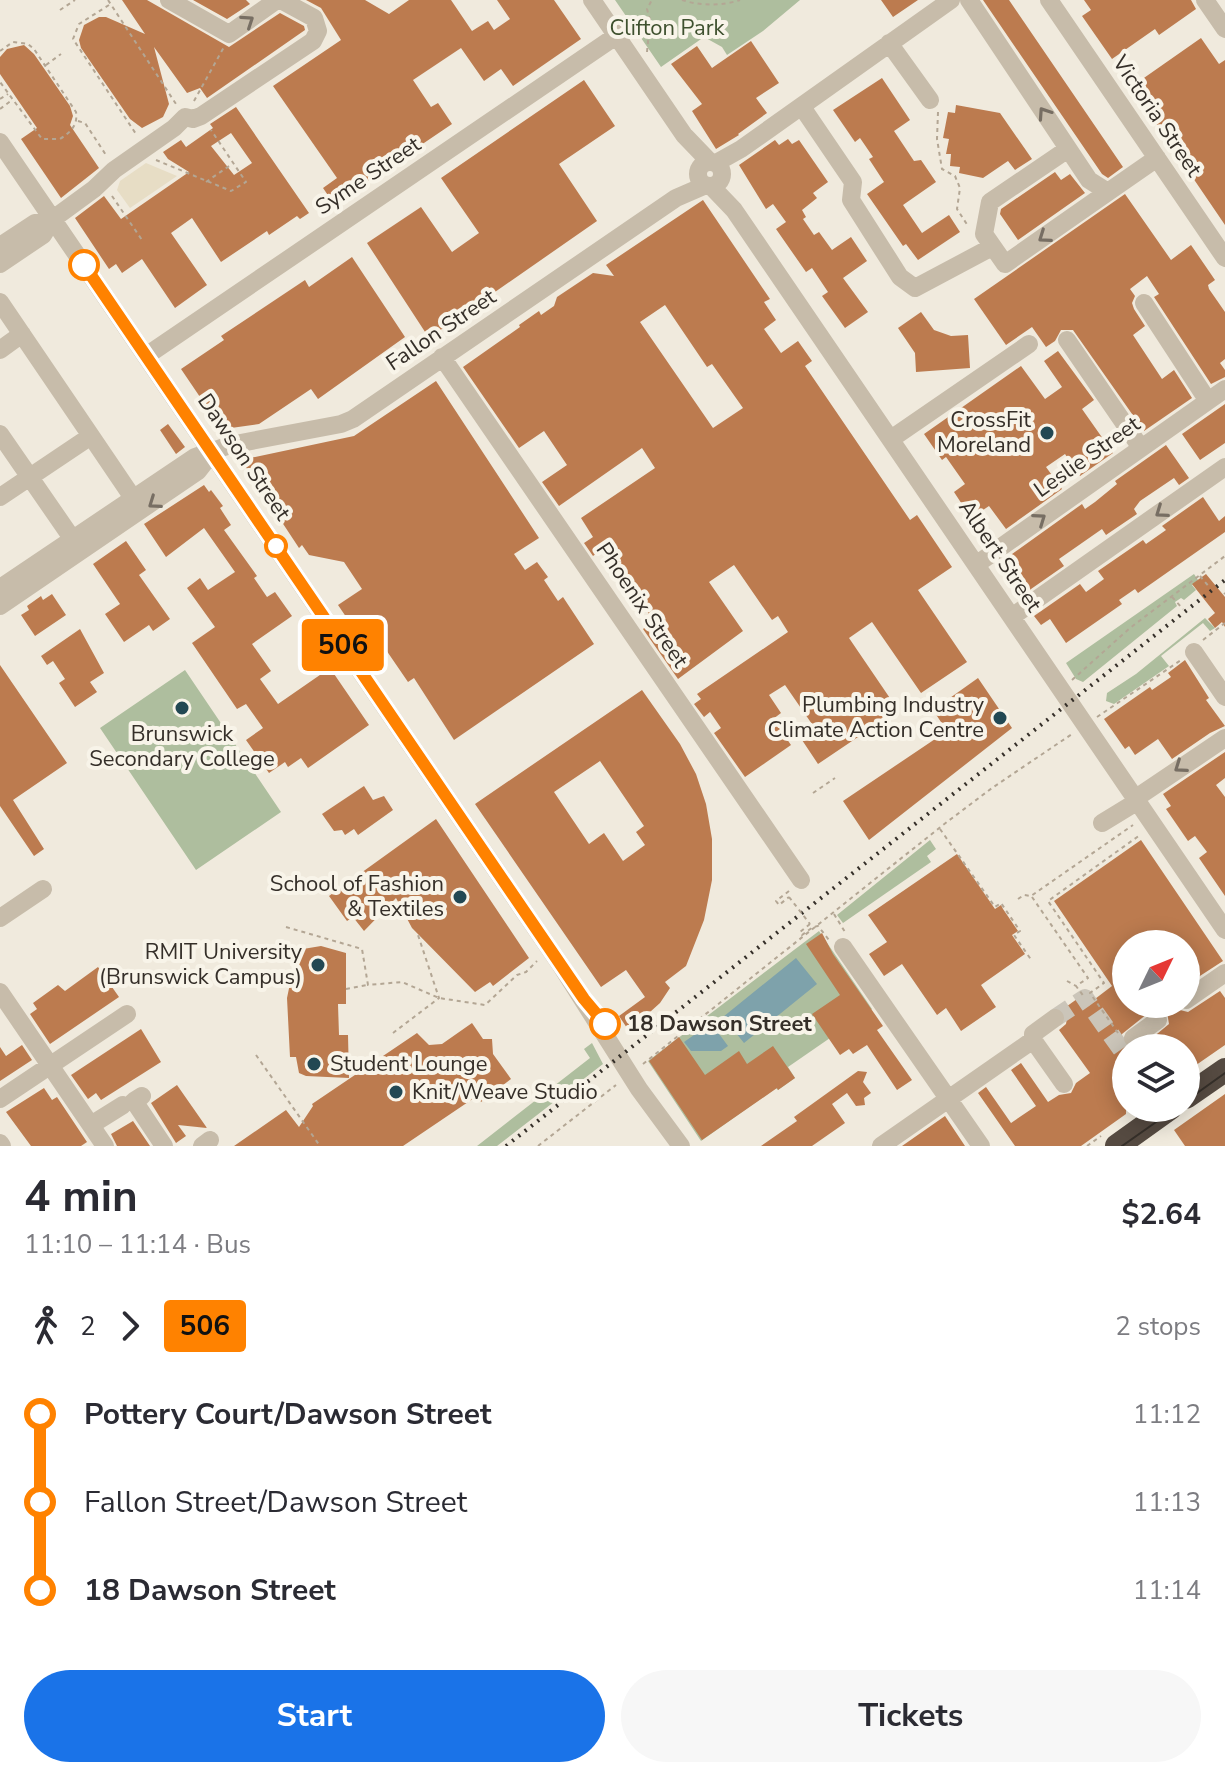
<!DOCTYPE html>
<meta charset="utf-8">
<style>
body{margin:0;font-family:"Nunito Sans",sans-serif;background:#f7f7f7;color:#2b2b33;height:100vh;display:flex;flex-direction:column;font-size:30px;white-space:nowrap}
*{box-sizing:border-box;margin:0}
p{font-size:26px;color:#7c7c81}
.icon{flex:none;width:44px;height:44px;fill:none;stroke:currentColor;stroke-width:2;stroke-linecap:round;stroke-linejoin:round}
.map{position:relative;height:1146px;overflow:hidden}
.sheet{display:flex;flex-direction:column;background:#fff;flex:1}
.sheet>*{flex:none}
.badge{padding:0 16px;border-radius:6px;font-size:28px;line-height:52px}
.needle{width:52px;rotate:47deg}
.controls{position:absolute;left:1112px;top:930px;display:grid;gap:16px}
.controls a{display:grid;place-items:center;width:88px;height:88px;border-radius:50%;background:#fff;box-shadow:0 4px 20px #0003;font-size:40px}
.map>.badge{position:absolute;translate:-50% -50%;box-shadow:0 0 0 4px #fff}
.legs{display:flex;align-items:center;gap:12px;height:88px;padding:0 24px;font-size:26px}
.legs p{margin-inline-start:auto}
.overview{display:flex;align-items:center;justify-content:space-between;height:136px;padding:0 24px}
h1{font-size:44px;font-weight:700;line-height:60px}
.primary-button{display:flex;gap:16px;margin-top:auto;padding:16px 24px}
.primary-button a{flex:1;height:92px;border-radius:48px;background:#1a73e8;color:#fff;font-size:32px;font-weight:700;line-height:92px;text-align:center}
.primary-button a+a{background:#f7f7f7;color:#2b2b33}
ul{padding:0 24px;list-style:none}
li{display:flex;align-items:center;gap:28px;height:88px;font-size:30px}
li i{display:grid;place-items:center;width:12px;height:100%;margin:0 10px;background:currentColor}
li i::after{content:'';width:20px;height:20px;margin:-10px;border:6px solid;border-radius:50%;background:#fff}
li p{margin-inline-start:auto}
li:first-child i{background:linear-gradient(#0000 50%,currentColor 0)}
li:last-child i{background:linear-gradient(currentColor 50%,#0000 0)}
.map>svg:first-child{display:block}
.green{fill:#aebe9e}
.plaza{fill:#e7ddc5}
.water{fill:#7ea2ab}
.building{fill:#bc7b4f;fill-rule:evenodd}
.lines{fill:none;stroke-linecap:round;stroke-linejoin:round}
.minor-tunnel{stroke:#cbc5b9;stroke-width:18;stroke-dasharray:18 9;stroke-linecap:butt}
.path{stroke:#b3a694;stroke-width:2;stroke-dasharray:4 4;stroke-linecap:butt}
.minor{stroke:#c7bcaa;stroke-width:18}
.highway{stroke:#554a41;stroke-width:24}
.tram{stroke:#352f29;stroke-width:2}
.rail{stroke:#352f29;stroke-width:4;stroke-dasharray:2 6;stroke-linecap:butt}
.path-bridge{stroke:#b3a694;stroke-width:2;stroke-dasharray:4 4;stroke-linecap:butt}
.oneway{stroke:#776e63}
.line-1-casing{stroke:#fff;stroke-width:18}
.line-1{stroke:#ff8200;stroke-width:12}
.stop-1-dot{fill:#fff;stroke:#ff8200;stroke-width:4}
.poi-dot{fill:#224853;stroke:#f8f4e9;stroke-width:3}
.labels{text-anchor:middle;dominant-baseline:central;stroke-width:8;stroke-linejoin:round;paint-order:stroke}
.park-label{font-size:22px;fill:#3f512f;stroke:#f8f4e9}
.street-label{font-size:22px;fill:#352f29;stroke:#f8f4e9}
.poi-label{font-size:22px;fill:#352f29;stroke:#f8f4e9;text-anchor:end}
.stop-label{font-size:22px;font-weight:bold;fill:#352f29;stroke:#f8f4e9;text-anchor:start}
</style>
<div class="map">
<svg width="1225" height="1146" viewBox="0 0 1225 1146">
<rect width="100%" height="100%" fill="#f0eadd"/>
<path class="green" d="M615,0H800L763,31L727,55L722,47L704,37L661,67Z
M1194,574L1198,580L1192,585L1196,590L1184,600L1181,598L1175,602L1177,606L1083,682L1076,679L1066,663Z
M1205,618L1215,628L1210,631L1203,623L1161,656L1169,666L1114,704L1106,701L1107,693L1136,674Z
M185,670L281,812L196,870L100,728Z
M930,840L936,849L927,856L931,862L843,923L837,915Z
M819,931L872,1009L788,1067L795,1078L778,1090L776,1088L701,1141L648,1061Z
M592,1043L603,1064L497,1146H477L590,1058L584,1049Z"/>
<path class="plaza" d="M146,163L177,176L130,208L117,190L120,181Z"/>
<path class="water" d="M796,958L817,984L744,1043L723,1017Z
M711,1023L728,1046L721,1051H691L684,1042Z"/>
<path class="building" d="M122,0H147L229,47L280,13L304,26L305,30L207,98L200,88L187,93L154,47L169,104L163,117L142,128L130,119L81,48L79,40L84,25L99,17H106L145,34Z
M193,0H246L250,4L227,19Z
M306,0H365L389,14L409,0H451L472,31L488,21L494,30L510,19L497,0H554L581,39L513,86L501,69L484,81L461,48L413,80L431,107L438,103L452,124L334,204L323,188L337,178L273,86L341,40L321,8Z
M881,0H918L893,17Z
M983,0H1009L1123,167L1108,178L1102,174Z
M1084,0H1191L1196,9L1159,35L1155,29L1112,59L1082,16L1091,10Z
M1201,38L1219,64L1225,60V225L1131,87Z
M751,41L779,83L756,98L767,113L738,134L739,135L716,149L692,111L702,104L671,64L697,46L712,68Z
M24,45L34,54L70,106L73,116L70,125L99,168L61,198L21,139L37,128L0,74V57L7,49Z
M882,78L910,120L894,131L914,161L921,160L936,182L903,205L922,233L949,215L960,232L918,260L906,244L903,246L867,194L884,182L869,159L873,157L860,138L855,142L833,110Z
M584,80L615,126L559,164L597,221L429,338L367,243L421,207L452,252L479,233L441,178Z
M956,105L1000,113L1032,159L1015,170L1008,161L983,178L959,173L960,167L950,166L951,154H946L949,139L943,138L948,112L955,113Z
M236,107L309,213L300,219L297,216L269,235L267,231L221,262L192,218L171,233L207,285L175,308L142,259L122,273L116,264L109,269L75,218L104,196L121,219L189,172L168,159L163,152L181,140L186,147L213,128L210,124ZM231,133L252,163L234,175L211,146Z
M788,139L792,144L799,140L828,182L813,193L817,198L802,210L806,217L803,219L814,235L819,232L832,250L851,237L867,261L843,278L868,312L845,328L822,296L828,292L812,268L806,272L776,229L786,222L773,204L766,209L739,165L775,140L779,145Z
M1055,172L1061,180L1070,174L1085,193L1018,240L1000,214L1001,209Z
M1125,194L1171,260L1191,245L1215,280L1208,285L1209,289L1225,312V359L1220,363L1225,370V377L1211,384L1154,297L1159,294L1147,276L1130,289L1135,296L1132,303L1134,309L1145,326L1133,335L1162,379L1174,370L1192,398L1144,431L1073,330H1061L1055,341L1046,347L1032,327L1006,345L974,299Z
M703,200L770,299L764,302L776,320L764,329L781,353L798,341L812,361L805,366L910,520L917,515L952,567L918,590L967,662L921,693L872,622L849,638L898,710L818,764L800,737L814,727L785,685L769,695L781,713L773,719L791,745L745,777L714,733L721,728L710,712L704,717L694,704L701,699L697,694L788,632L778,616L772,620L734,565L709,582L743,631L678,679L643,629L653,621L646,609L604,548L593,556L584,543L593,537L581,518L655,468L642,448L559,506L542,482L567,465L544,431L519,448L463,367L520,327L519,325L539,311L541,315L554,306L557,297L593,273L614,276L606,265ZM665,305L707,367L712,364L743,408L713,428L640,322Z
M352,257L405,337L318,399L311,389L259,424L231,428L219,425L181,369L224,340L221,336L305,280L309,287Z
M921,312L934,330L951,336L968,335L970,368L916,372L915,353L898,328Z
M1058,351L1094,400L1082,409L1113,453L1080,476L1065,454L1046,467L1062,489L1006,529L989,506L971,518L954,492L965,484L946,457L942,460L924,434L1021,366L1045,399L1062,387L1044,361Z
M436,381L539,538L514,554L525,570L537,562L548,577L544,580L558,601L563,597L594,644L454,740L414,678L408,682L382,644L370,652L338,605L362,589L344,562L309,555L302,545L299,548L241,460L354,436Z
M1225,404V443L1200,460L1182,434Z
M168,424L185,447L176,454L160,430Z
M1166,445L1189,478L1179,485L1174,478L1140,501L1134,509L1137,514L1106,535L1102,529L1059,559L1064,566L1021,596L998,564L1082,504L1085,509L1095,502L1117,484L1115,481Z
M204,485L209,492L211,490L223,506L220,508L231,525L224,530L257,576L254,578L267,597L275,592L292,616L252,644L271,671L260,679L278,704L330,668L369,725L308,768L301,758L288,767L285,762L269,773L246,740L263,728L246,704L237,709L192,643L215,627L187,588L200,578L208,590L235,572L204,528L166,557L144,524Z
M1203,497L1219,521L1225,516V532L1138,593L1135,589L1119,600L1122,604L1066,643L1050,619L1041,625L1034,616L1080,584L1086,592L1104,579L1098,571L1143,540L1146,544L1166,530L1162,526Z
M126,541L146,570L139,575L170,619L153,631L149,625L124,642L105,614L120,604L93,564Z
M1206,574L1225,597V627L1222,622L1215,628L1208,619L1215,613L1192,584Z
M52,594L66,615L35,636L21,615L29,610L27,606L41,596L43,600Z
M80,629L104,673L90,682L97,692L75,707L59,683L65,679L53,661L47,665L41,656Z
M1185,660L1209,698L1206,700L1225,726L1210,733L1172,759L1158,739L1135,755L1129,746L1125,749L1104,719L1150,687L1152,690L1171,677L1168,673Z
M0,665L67,763L13,800L44,849L34,856L0,806Z
M978,678L1012,728L869,840L843,801L947,731L933,710Z
M642,690L680,744L696,774L706,804L712,839V880L704,920L686,966L665,982L670,988L660,1003L629,1031L619,1016L645,997L626,970L601,987L475,804ZM600,761L644,826L636,832L645,845L623,861L604,833L589,844L554,792Z
M1225,752V778L1216,785L1225,797V896L1199,858L1207,852L1195,836L1188,841L1166,809L1171,806L1163,794Z
M364,786L373,800L384,796L393,810L358,835L354,829L345,835L342,830L334,831L322,814Z
M436,819L529,958L493,986L490,982L475,992L412,928L396,898L364,931L353,917L347,921L329,896Z
M1141,840L1223,961L1186,985V944H1126V1004H1175L1180,1010L1188,1012L1220,991L1225,998V1045L1186,1072V1048H1140L1169,1024L1167,1012L1158,1008L1152,1010L1122,1034L1121,1040L1127,1048L1126,1114L1081,1146H1015L978,1093L986,1087L1011,1123L1036,1106L1011,1070L1021,1063L1048,1102L1059,1095L1071,1093L1076,1083L1090,1073L1059,1030L1066,1024L1067,1018L1063,1009L1084,994L1091,1002L1112,986L1054,901Z
M957,854L995,909L1001,905L1003,909L1018,931L1012,935L1025,954L981,985L996,1007L961,1031L946,1008L937,1015L902,964L884,976L869,954L887,942L868,915Z
M822,933L833,954L883,1026L877,1030L912,1080L897,1090L867,1045L853,1054L849,1049L840,1055L812,1014L840,995L806,944Z
M321,946L346,953V1004H338L339,1035H348L349,1078L306,1076L299,1073L296,1057H290L287,998L297,950Z
M98,967L119,997L50,1044L30,1014L37,1009L33,1003L58,985L65,991Z
M472,1023L483,1039H492L493,1054L511,1079L481,1102L477,1096L403,1146H234L286,1110L299,1127L313,1106L312,1104L417,1033L429,1045L442,1044Z
M141,1029L161,1062L101,1100L96,1093L88,1099L71,1075Z
M679,1037L705,1075L739,1051L747,1064L773,1046L795,1078L778,1090L777,1088L702,1140L649,1061Z
M22,1045L32,1060L0,1081V1047L6,1056Z
M858,1071L867,1072L863,1082L871,1093L864,1098L865,1105L856,1106L847,1093L832,1104L845,1123L812,1146H761L797,1121L794,1117Z
M177,1085L207,1128L178,1125L186,1136L176,1143L151,1103Z
M44,1088L52,1100L57,1097L87,1142L81,1146H31L6,1112Z
M1225,1094V1146H1185L1174,1130Z
M945,1116L965,1146H902Z
M133,1121L150,1146H117L111,1134Z"/>
<g class="lines">
<path class="minor-tunnel" d="M1055,1018L1085,998L1126,1056"/>
<path class="path" d="M108,0L176,104
M682,0C700,6 722,6 740,0
M109,5L79,24L73,39L136,134
M60,10L75,0
M0,51L13,42L28,44L34,49L76,112C78,125 71,132 60,139H42L0,82
M647,52L650,20L647,9L652,0
M46,65L61,54
M0,99L8,94
M194,101L224,47
M0,109L12,100
M938,112L937,139L942,169L955,176L960,188L957,209L968,226
M78,121L85,123L106,155
M156,160L231,191L246,182L211,130
M206,182L232,164
M112,196L142,240
M1200,576L1210,588
M1224,593L1225,594
M1172,597L1183,609
M1203,640L1225,623
M1072,680L1130,628L1225,556
M1097,717L1181,660
M813,793L835,778
M940,829L995,907L1001,903L1020,931L1014,935L1032,961
M789,891L776,901L779,905L789,897
M1032,897L1088,978L1076,986L1085,998
M1018,899L1024,895L1031,896L1133,825
M834,914L845,932
M810,924L800,932L802,935L813,927L818,926L829,940
M286,927L362,949L368,985L402,982L439,998L485,1005L517,975L526,972L537,961
M1067,981L1076,986
M346,989L367,985
M393,1033L439,998L418,935
M1118,1033L1090,993L1104,983L1048,901L1140,835
M256,1055L320,1146
M643,1064L943,825L992,788L1072,734
M538,1146L616,1085
M1087,1146L1101,1136"/>
<path class="minor" d="M169,0L229,34L277,0
M592,0L684,135L709,161
M969,0L1089,180L1108,192L1157,158
M1049,0L1225,258
M1205,0L1225,29
M889,43L930,100
M802,107L853,182L851,200L900,277L915,288L992,247
M0,142L560,964L639,1089L681,1146
M1068,149L990,202L984,234L1005,264L1108,192
M698 174a12 12 0 1 1 24 0a12 12 0 1 1-24 0Z
M716,163L741,149L951,0
M711,186L734,210L1225,930
M0,246L35,223L53,219
M0,264L43,235L53,219L94,189L114,170L174,128L185,117L193,119L201,116L313,41L318,31L314,18L281,0
M0,302L91,436L0,497
M1144,303L1208,401
M1067,340L1141,448
M0,350L22,334
M146,356L616,36
M442,357L801,880
M0,434L78,547
M91,436L133,498
M891,439L1029,344
M977,564L1225,389
M0,588L195,457L230,445L341,424L353,419L676,198L706,185
M0,606L198,471L212,453
M1013,616L1225,467
M1194,652L1225,697
M1136,798L1225,738
M1102,823L1138,801
M0,918L43,889
M843,947L981,1146
M0,992L105,1146
M1186,1000L1225,973
M1133,1038L1158,1020
M1033,1040L1064,1084
M142,1096L134,1101L164,1146
M0,1099L127,1014
M91,1125L123,1105
M0,1143L2,1146
M202,1146L210,1140
M881,1146L1033,1040V1034L1055,1018"/>
<path class="highway" d="M1186,1097L1225,1070
M1117,1146L1170,1108"/>
<path class="tram" d="M1186,1101L1225,1073
M1122,1146L1176,1108"/>
<path class="rail" d="M506,1146L1225,580"/>
<path class="path-bridge" d="M789,897L810,924"/>
</g>
<defs><path id="oneway-chevron" d="M-2-3.5L2.5 0L-2 3.5" fill="none" stroke-width="1.6" stroke-linecap="round" stroke-linejoin="round" transform="scale(2)"/></defs>
<g class="oneway">
<use href="#oneway-chevron" transform="translate(248 21) rotate(-34)"/>
<use href="#oneway-chevron" transform="translate(1044 113) rotate(-124)"/>
<use href="#oneway-chevron" transform="translate(1044 237) rotate(145)"/>
<use href="#oneway-chevron" transform="translate(154 503) rotate(145)"/>
<use href="#oneway-chevron" transform="translate(1161 512) rotate(145)"/>
<use href="#oneway-chevron" transform="translate(1040 519) rotate(-35)"/>
<use href="#oneway-chevron" transform="translate(1180 767) rotate(145)"/>
</g>
<g class="lines">
<defs>
<path id="line-1" d="M84,265L584,999L605,1024"/>
</defs>
<use href="#line-1" class="line-1-casing"/>
<use href="#line-1" class="line-1"/>
</g>
<g class="stop-1-dot">
<circle cx="84" cy="265" r="14"/>
<circle cx="276" cy="546" r="10"/>
<circle cx="605" cy="1024" r="14"/>
</g>
<g class="poi-dot">
<circle cx="1047" cy="433" r="8"/>
<circle cx="182" cy="708" r="8"/>
<circle cx="1000" cy="718" r="8"/>
<circle cx="460" cy="897" r="8"/>
<circle cx="318" cy="965" r="8"/>
<circle cx="314" cy="1064" r="8"/>
<circle cx="396" cy="1092" r="8"/>
</g>
<g class="labels">
<g class="park-label">
<text x="667" y="28">Clifton Park</text>
</g>
<g class="street-label">
<text transform="translate(1157 116) rotate(56)">Victoria Street</text>
<text transform="translate(368 176) rotate(-34)">Syme Street</text>
<text transform="translate(441 330) rotate(-34)">Fallon Street</text>
<text transform="translate(244 457) rotate(56)">Dawson Street</text>
<text transform="translate(1087 457) rotate(-35)">Leslie Street</text>
<text transform="translate(1000 556) rotate(56)">Albert Street</text>
<text transform="translate(642 605) rotate(56)">Phoenix Street</text>
</g>
<g class="poi-label">
<text x="1031" y="420">CrossFit<tspan x="1031" dy="25">Moreland</tspan></text>
<text x="984" y="705">Plumbing Industry<tspan x="984" dy="25">Climate Action Centre</tspan></text>
<text x="182" y="734" text-anchor="middle">Brunswick<tspan x="182" dy="25">Secondary College</tspan></text>
<text x="444" y="884">School of Fashion<tspan x="444" dy="25">&amp; Textiles</tspan></text>
<text x="302" y="952">RMIT University<tspan x="302" dy="25">(Brunswick Campus)</tspan></text>
<text x="330" y="1064" text-anchor="start">Student Lounge</text>
<text x="412" y="1092" text-anchor="start">Knit/Weave Studio</text>
</g>
<g class="stop-label">
<text x="627" y="1024">18 Dawson Street</text>
</g>
</g>
</svg>
<div class="controls">
<a><svg class="needle" viewBox="-14 -14 28 28"><path d="M0-13l5 13h-10z" fill="#e53935"/><path d="M0 13l5-13h-10z" fill="#7c7c81"/></svg></a>
<a><svg class="icon" aria-label="layers" viewBox="0 0 24 24"><path d="M12 4l9 5-9 5-9-5zM3 14l9 5 9-5"/></svg></a>
</div>
<b class="badge" style="left:343px;top:645px;background:#ff8200;color:#111">506</b>
</div>
<section class="sheet">
<div class="overview"><div><h1>4 min</h1><p>11:10 – 11:14 · Bus</p></div><b>$2.64</b></div>
<div class="legs"><svg class="icon" aria-label="walk" viewBox="0 0 24 24"><circle cx="13" cy="4" r="2"/><path d="M13 8l-2 6 4 7M11 14l-3 7M7 12l3-4h3l4 4"/></svg>2<svg class="icon" aria-label="forward" viewBox="0 0 24 24"><path d="M9 5l7 7-7 7"/></svg><b class="badge" style="background:#ff8200;color:#111">506</b><p>2 stops</p></div>
<ul>
<li><i style="color:#ff8200"></i><b>Pottery Court/Dawson Street</b><p>11:12</p></li>
<li><i style="color:#ff8200"></i><span>Fallon Street/Dawson Street</span><p>11:13</p></li>
<li><i style="color:#ff8200"></i><b>18 Dawson Street</b><p>11:14</p></li>
</ul>
<div class="primary-button"><a>Start</a><a>Tickets</a></div>
</section>
